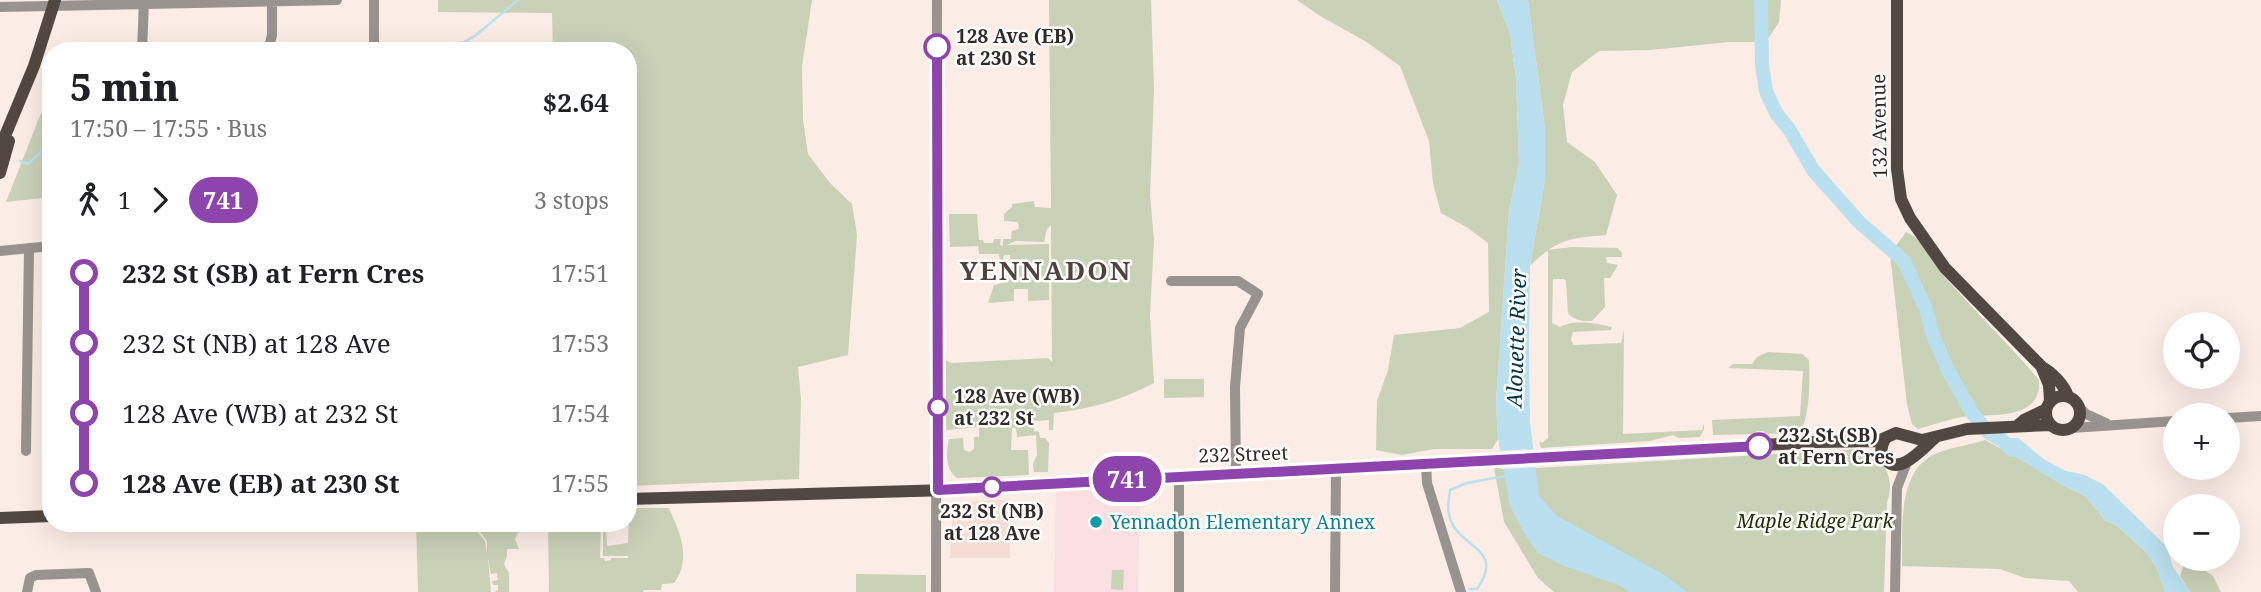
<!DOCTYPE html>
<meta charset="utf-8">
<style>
body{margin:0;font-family:"Noto Serif",serif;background:#f6f6f6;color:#202124;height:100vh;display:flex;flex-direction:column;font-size:26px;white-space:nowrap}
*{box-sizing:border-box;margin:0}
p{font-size:23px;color:#757577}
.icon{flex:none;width:38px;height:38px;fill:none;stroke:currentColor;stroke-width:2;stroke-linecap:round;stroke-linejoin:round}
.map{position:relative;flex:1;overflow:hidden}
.details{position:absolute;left:42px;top:42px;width:595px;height:490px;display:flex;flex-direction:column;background:#fff;border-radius:28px;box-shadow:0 7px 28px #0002}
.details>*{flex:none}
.badge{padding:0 14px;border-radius:23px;font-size:24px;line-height:46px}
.fabs{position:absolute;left:2163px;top:312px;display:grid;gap:14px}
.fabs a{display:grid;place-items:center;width:77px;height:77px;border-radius:50%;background:#fff;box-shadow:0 7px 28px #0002;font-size:35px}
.map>.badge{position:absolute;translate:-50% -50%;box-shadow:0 0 0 4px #fff}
.legs{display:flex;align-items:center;gap:10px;height:77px;padding:0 28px;font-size:23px}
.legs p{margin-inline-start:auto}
.head{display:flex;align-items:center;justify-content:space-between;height:119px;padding:0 28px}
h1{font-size:38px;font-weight:800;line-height:52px}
ul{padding:0 28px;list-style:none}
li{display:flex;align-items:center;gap:24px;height:70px;font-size:26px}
li i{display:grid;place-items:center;width:10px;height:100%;margin:0 9px;background:currentColor}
li i::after{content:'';width:18px;height:18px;margin:-9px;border:5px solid;border-radius:50%;background:#fff}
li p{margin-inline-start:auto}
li:first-child i{background:linear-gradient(#0000 50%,currentColor 0)}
li:last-child i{background:linear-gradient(currentColor 50%,#0000 0)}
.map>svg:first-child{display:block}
.built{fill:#f5ddd4}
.education{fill:#f9dee2}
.green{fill:#c9d1b7}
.water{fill:#badfee}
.pier{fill:#fcece6}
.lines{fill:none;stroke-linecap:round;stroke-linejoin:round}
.stream{stroke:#badfee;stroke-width:2.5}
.river{stroke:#badfee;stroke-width:14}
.minor{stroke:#98938e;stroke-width:10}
.major{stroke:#514841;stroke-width:12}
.line-1-casing{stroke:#fff;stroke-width:16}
.line-1{stroke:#8e44ad;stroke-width:10}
.stop-1-dot{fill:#fff;stroke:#8e44ad;stroke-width:3.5}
.culture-dot{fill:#0f9aa8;stroke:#fdfdfd;stroke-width:2.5}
.labels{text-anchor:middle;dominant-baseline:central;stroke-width:5;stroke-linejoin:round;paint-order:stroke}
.stop-label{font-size:19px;font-weight:bold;fill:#312b28;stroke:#fdfdfd;text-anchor:start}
.street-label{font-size:19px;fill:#312b28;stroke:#fdfdfd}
.park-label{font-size:19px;font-style:italic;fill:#252d07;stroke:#fdfdfd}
.culture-label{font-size:19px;fill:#0d838f;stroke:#fdfdfd;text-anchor:start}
.water-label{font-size:21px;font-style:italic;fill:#003445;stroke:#fdfdfd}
.district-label{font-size:26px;font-weight:bold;letter-spacing:2px;fill:#50433e;stroke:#fdfdfd}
</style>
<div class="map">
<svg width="2261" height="592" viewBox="0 0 2261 592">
<rect width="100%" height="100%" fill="#fcece6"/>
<path class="built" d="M1010,499V558H950L953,507L963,502Z"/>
<path class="education" d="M1140,489L1138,592H1054L1056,491Z"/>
<path class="green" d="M438,0H812L802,66L803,120L808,154L830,183L852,204L857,235L848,355L798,367L801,400L799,479L628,486V51H553L552,13L438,12Z
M1049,0H1151L1154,90L1150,196L1154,240L1150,315L1154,383C1122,400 1090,409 1054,413L1053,430H1049V420L1036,421L1033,423L1034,431L1039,432L1040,438H1045L1049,443L1048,472H1034L1033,464L1037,455L1036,435L1017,437L1016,428H1012L1011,450H1028L1029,475L957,478C945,469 946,453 949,439L963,438L964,450L970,452L974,449V437H979V427L947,430L946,428L942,361L944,359L951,363L1048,358L1052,362L1051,225L1047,229L1044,242L1016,241L1007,245L1049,244V300L1028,301V289H1014V301L988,303L994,285L1005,282L1006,276L1012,275L1010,255H1004L1003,262H1000L999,254H979L978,246L950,247L949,217V214H977L979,240H983L984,243H993L994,239H1001L1000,245L1003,246V239H1011L1012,231L1019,229L1018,222L1004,221V214L1012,207V204L1034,201L1035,207L1051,208Z
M1297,0H1497L1510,34L1516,78L1519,163L1509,211L1496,402L1498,439L1492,449H1434L1402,455L1376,450L1377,401L1388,370L1394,335L1460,328L1489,312L1488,243L1468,228L1441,213L1433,183L1429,141L1400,66L1365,41L1320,16Z
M1528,0H1781L1779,22L1766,42H1729L1650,50L1599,51L1572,72L1563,105L1567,142L1595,162L1617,195L1606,235C1570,238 1557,239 1530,266L1545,179V129Z
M41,113L51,114V194L43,198L6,202Z
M1906,232C1923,239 1933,262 1944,276C1975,312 2009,344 2039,380C2042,423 1988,413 1961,417C1947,420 1932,425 1918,429L1912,424L1907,405L1890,254Z
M1571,247L1618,248L1622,253V257H1606L1607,263L1618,265L1610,278H1604L1605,307L1592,321C1582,321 1575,321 1568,313L1566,281L1564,279H1553L1552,323L1560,327C1572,319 1598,323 1612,327L1611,330L1573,332L1571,339L1573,345L1621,343L1624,330L1623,434L1702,430L1704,423V429L1700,437L1679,438L1673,435L1650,441L1541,448L1539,441L1542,443L1548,438V250Z
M1768,352L1802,354L1809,360C1810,377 1810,418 1800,432L1765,434L1764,431H1756V434L1713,435L1712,420L1800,416L1803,371L1728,368L1733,364H1752L1757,357Z
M1164,379H1204V397L1164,398Z
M1985,440L2042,471L2062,485L2085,496L2106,521L2116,525L2146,552L2157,569L2165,592H2078L2069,581L2025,578L2000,569L1902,566C1903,529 1896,470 1937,453C1952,447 1970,445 1985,440Z
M1859,449C1884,454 1896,480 1887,502L1884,592H1554L1538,578L1504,522L1493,462L1504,461L1505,470Z
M632,508H669C680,533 692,558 674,583L662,584L661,590H644L643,592H549L548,524L601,523L600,558H604L605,561L611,560V558H628V556H603V523H611V527H606L607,546L628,543L629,510Z
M416,523H471L485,541L487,553V541L473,523H534L532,526C522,529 519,529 515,539L519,549H507V556L504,564L509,573V592H494L498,590V585H493L492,581L498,580L497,573L491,574L488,558L491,592H418Z
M2186,558L2213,576L2221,592H2190L2180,576Z
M1112,570H1124L1123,590L1111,589Z
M856,574L926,575V592H856Z"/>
<path class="water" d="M1497,0H1528L1545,129V179L1530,266L1529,356L1530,422L1539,496L1557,516L1663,574L1687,592H1629L1621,586L1564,566L1538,553L1524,533L1510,506L1498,439L1496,402L1509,211L1519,163L1516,78L1510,34Z
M1995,438H2018L2045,460L2066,471L2085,475L2104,485L2166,546L2173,567L2190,592H2165L2157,569L2146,552L2116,525L2106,521L2085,496L2062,485L1999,447Z"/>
<path class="pier" d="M1537,449L1539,467L1501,469L1498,451Z"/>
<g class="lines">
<path class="stream" d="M449,51L476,35L518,0
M20,161L28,164L41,152L51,150
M1469,589H1477C1503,552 1468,549 1454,527C1446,514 1448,503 1450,490L1467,483L1505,476"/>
<path class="river" d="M1761,0L1762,65L1766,91L1776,113L1789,129L1813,170L1859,222L1904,261L1926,309L1933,336L1948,370L1972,413L1989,433L2002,440L2012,450"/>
<path class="minor" d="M374,0V51
M0,7L337,0
M142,51L144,0
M268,51L272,35V0
M0,251L51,246
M1171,281H1238L1258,294L1240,328L1235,387L1236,474
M2079,407L2086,414L2106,423
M2228,418L2261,416
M2072,428L2175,421
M26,451L29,248
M1426,464L1427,483L1461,592
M1179,476V592
M27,592L30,578L36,575L89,573L96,592
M936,592L937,0
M1335,592L1336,469
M1895,592L1897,488L1907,462"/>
<path class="major" d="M1897,0V169L1901,199L1910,218L1945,268L2042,367C2052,372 2064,385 2068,396
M0,148L34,66L55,0
M0,173L9,141
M2042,368L2049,385L2050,401
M2046 413a17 17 0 1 1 34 0a17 17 0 1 1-34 0Z
M2018,425L2024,420L2045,410
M1885,439C1881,446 1879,453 1885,459C1899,477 1923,448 1935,438
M628,499L949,490L1817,442L1878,441L1896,433L1922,440L1967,429L2050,425
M0,518L51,516"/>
</g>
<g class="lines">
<defs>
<path id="line-1" d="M937,47L938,490L1759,446"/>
</defs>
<use href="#line-1" class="line-1-casing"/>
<use href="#line-1" class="line-1"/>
</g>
<g class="stop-1-dot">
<circle cx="937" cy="47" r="12"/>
<circle cx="938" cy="407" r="9"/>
<circle cx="1759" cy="446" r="12"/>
<circle cx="992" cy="487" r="9"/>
</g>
<circle class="culture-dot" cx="1096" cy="522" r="7"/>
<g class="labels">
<g class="stop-label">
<text x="956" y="36">128 Ave (EB)<tspan x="956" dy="22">at 230 St</tspan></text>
<text x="954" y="396">128 Ave (WB)<tspan x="954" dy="22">at 232 St</tspan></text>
<text x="1778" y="435">232 St (SB)<tspan x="1778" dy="22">at Fern Cres</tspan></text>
<text x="992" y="511" text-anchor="middle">232 St (NB)<tspan x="992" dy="22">at 128 Ave</tspan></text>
</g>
<g class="street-label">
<text transform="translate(1879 126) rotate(-91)">132 Avenue</text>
<text transform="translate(1243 454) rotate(-2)">232 Street</text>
</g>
<g class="park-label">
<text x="1815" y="521">Maple Ridge Park</text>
</g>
<g class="culture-label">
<text x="1110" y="522">Yennadon Elementary Annex</text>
</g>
<g class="water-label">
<text transform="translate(1516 338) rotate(-88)">Alouette River</text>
</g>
<g class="district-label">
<text x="1046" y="270">YENNADON</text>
</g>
</g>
</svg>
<div class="fabs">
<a><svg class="icon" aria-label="locate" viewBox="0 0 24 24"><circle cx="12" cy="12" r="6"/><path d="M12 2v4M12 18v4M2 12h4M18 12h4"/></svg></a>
<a>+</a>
<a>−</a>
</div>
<b class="badge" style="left:1127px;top:479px;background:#8e44ad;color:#fff">741</b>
<section class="details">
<div class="head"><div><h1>5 min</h1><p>17:50 – 17:55 · Bus</p></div><b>$2.64</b></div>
<div class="legs"><svg class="icon" aria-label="walk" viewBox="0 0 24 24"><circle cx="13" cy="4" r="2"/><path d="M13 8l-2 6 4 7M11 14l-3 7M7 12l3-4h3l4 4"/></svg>1<svg class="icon" aria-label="forward" viewBox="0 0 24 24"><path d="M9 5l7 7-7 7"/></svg><b class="badge" style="background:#8e44ad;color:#fff">741</b><p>3 stops</p></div>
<ul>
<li><i style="color:#8e44ad"></i><b>232 St (SB) at Fern Cres</b><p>17:51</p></li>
<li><i style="color:#8e44ad"></i><span>232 St (NB) at 128 Ave</span><p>17:53</p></li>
<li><i style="color:#8e44ad"></i><span>128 Ave (WB) at 232 St</span><p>17:54</p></li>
<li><i style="color:#8e44ad"></i><b>128 Ave (EB) at 230 St</b><p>17:55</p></li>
</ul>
</section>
</div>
